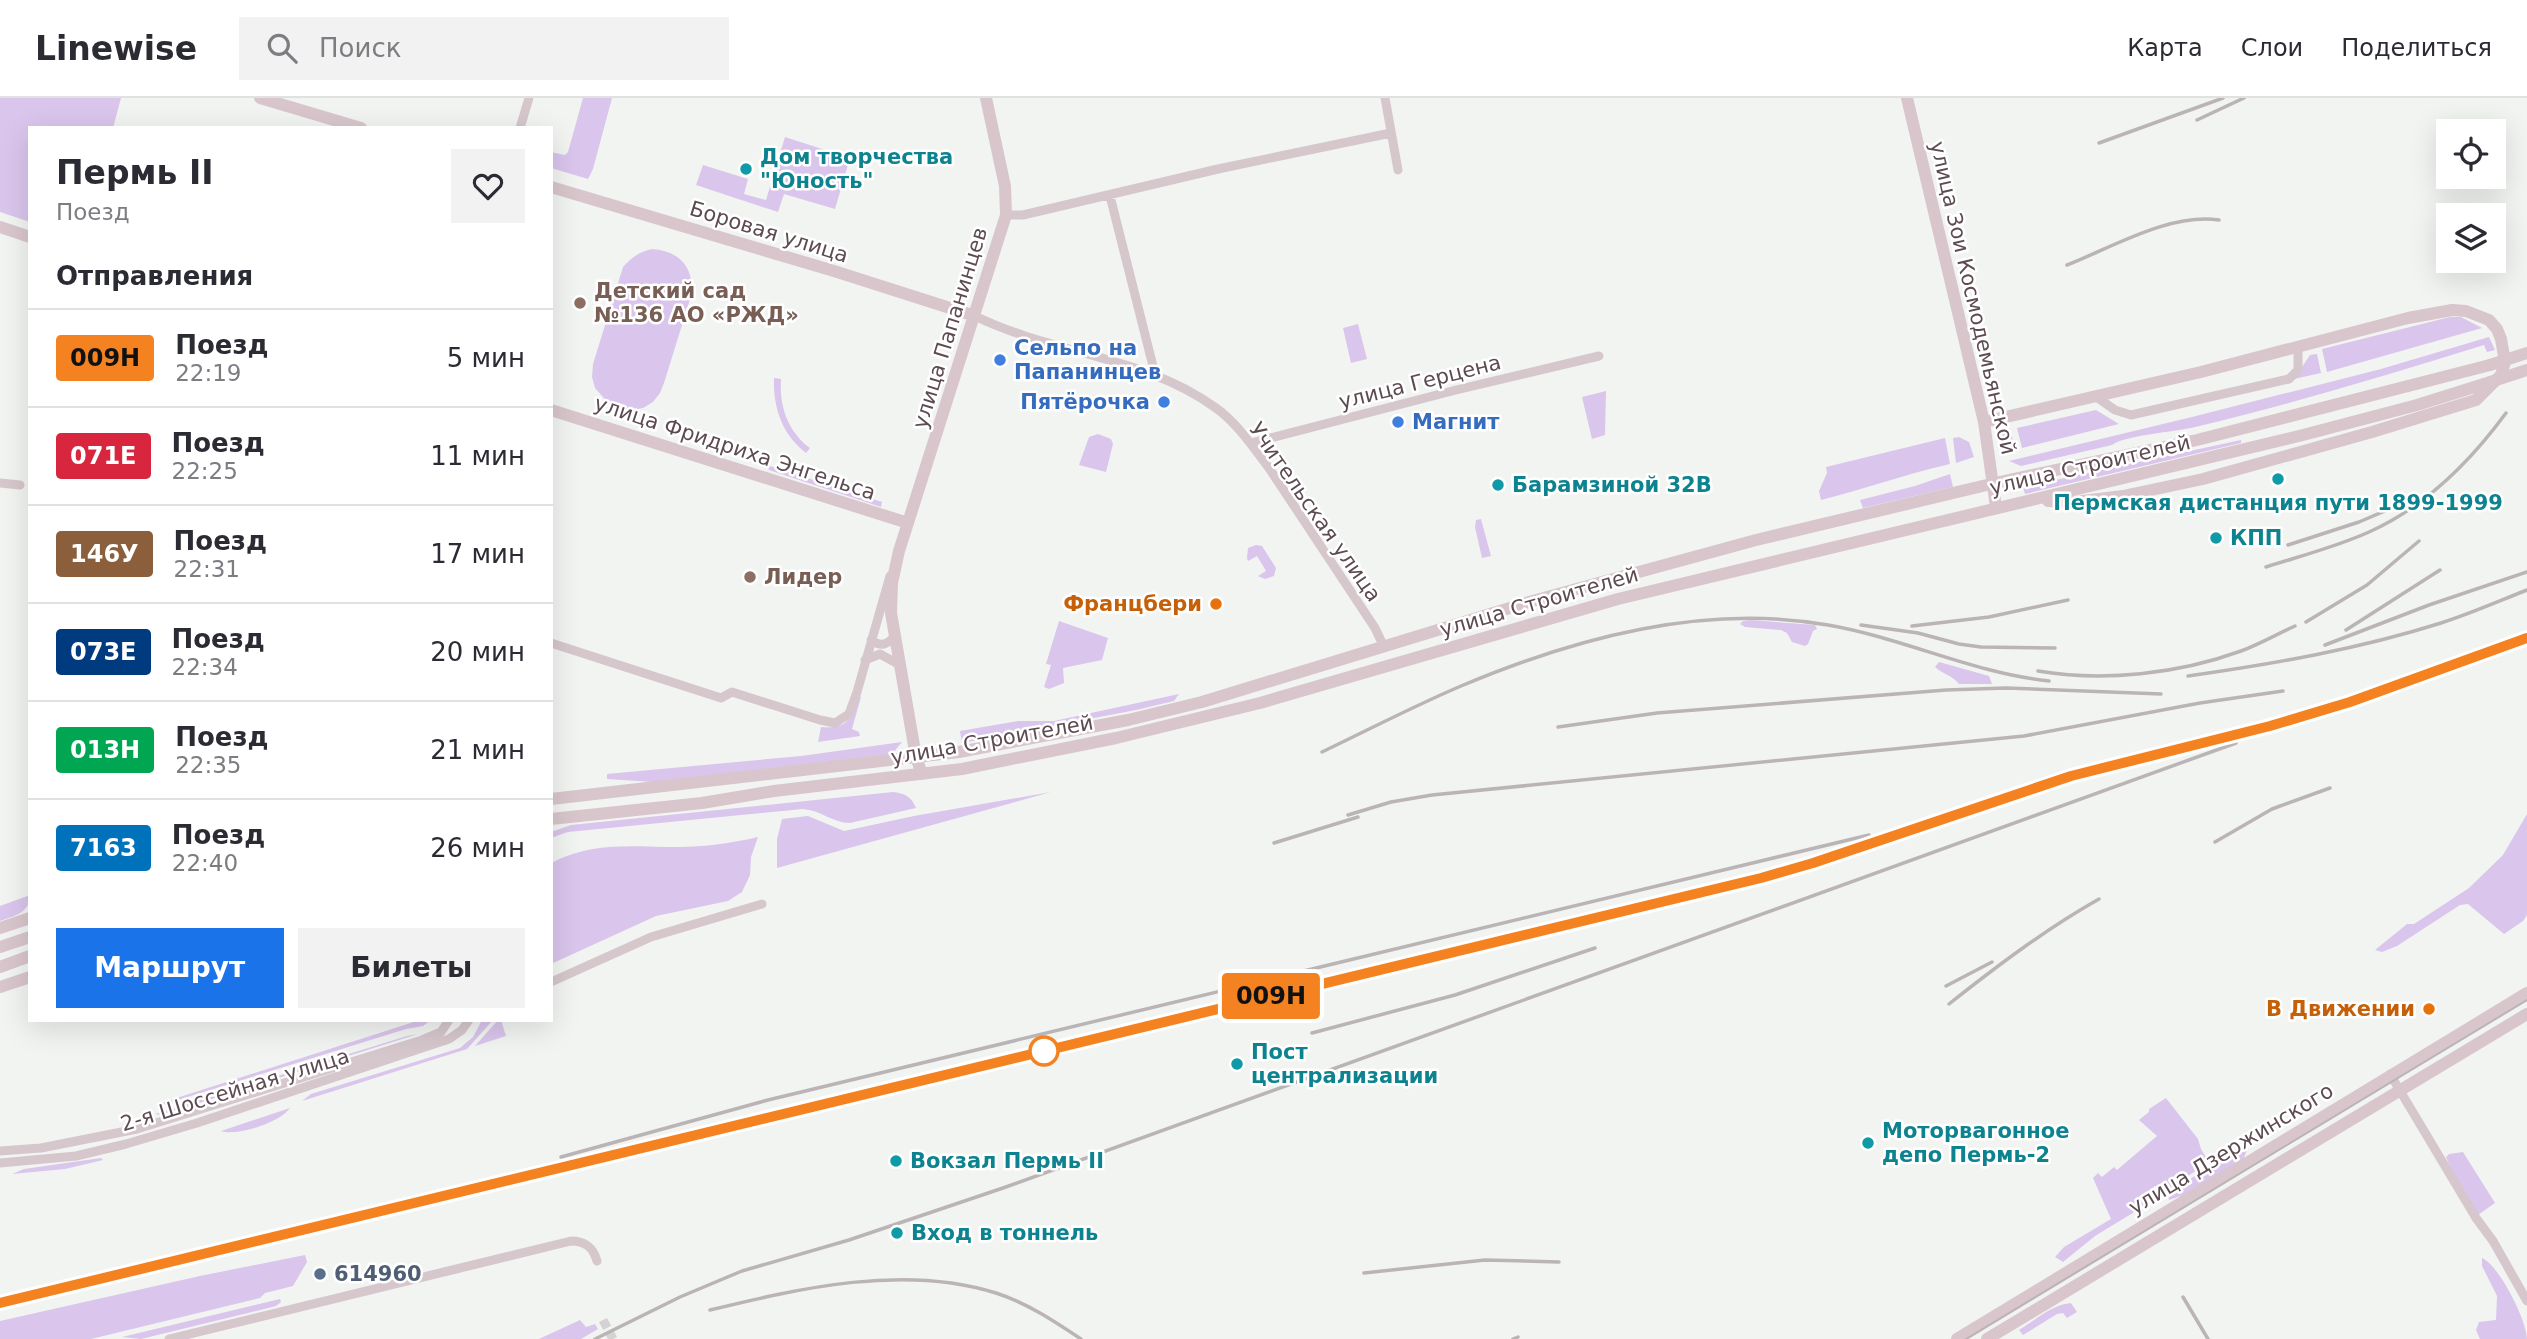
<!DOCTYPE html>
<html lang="ru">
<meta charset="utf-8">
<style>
body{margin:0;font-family:"DejaVu Sans",sans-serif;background:#f2f2f3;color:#2b2b33;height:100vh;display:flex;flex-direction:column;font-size:26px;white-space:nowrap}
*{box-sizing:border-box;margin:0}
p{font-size:23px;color:#7c7c81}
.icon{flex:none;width:38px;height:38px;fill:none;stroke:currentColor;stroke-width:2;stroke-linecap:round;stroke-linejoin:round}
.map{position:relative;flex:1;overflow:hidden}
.side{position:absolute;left:28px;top:28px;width:525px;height:896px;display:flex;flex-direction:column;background:#fff;border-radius:0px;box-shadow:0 7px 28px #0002}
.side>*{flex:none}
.badge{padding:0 14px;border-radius:5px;font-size:24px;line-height:46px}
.tools{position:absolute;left:2436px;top:21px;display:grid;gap:14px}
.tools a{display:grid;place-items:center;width:70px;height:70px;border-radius:0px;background:#fff;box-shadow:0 7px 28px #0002;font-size:35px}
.map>.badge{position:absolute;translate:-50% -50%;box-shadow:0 0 0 4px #fff}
h2{padding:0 28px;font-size:26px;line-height:63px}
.round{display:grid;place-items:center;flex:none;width:74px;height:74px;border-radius:0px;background:#f2f2f3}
.head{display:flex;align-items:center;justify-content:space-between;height:119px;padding:0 28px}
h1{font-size:33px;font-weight:800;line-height:52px}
.button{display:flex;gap:14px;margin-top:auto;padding:14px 28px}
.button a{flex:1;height:80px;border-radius:0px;background:#1a73e8;color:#fff;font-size:28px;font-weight:800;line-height:80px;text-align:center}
.button a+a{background:#f2f2f3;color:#2b2b33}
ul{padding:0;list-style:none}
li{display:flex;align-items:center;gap:21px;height:98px;padding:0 28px;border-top:2px solid #e1e1e2}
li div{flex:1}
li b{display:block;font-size:26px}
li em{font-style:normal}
li .badge{min-width:77px;font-weight:700;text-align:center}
header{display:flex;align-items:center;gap:42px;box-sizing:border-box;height:98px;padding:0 35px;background:#fff;border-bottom:2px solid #e1e1e2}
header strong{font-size:33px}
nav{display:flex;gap:38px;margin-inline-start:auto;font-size:24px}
.search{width:490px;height:63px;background:#f2f2f3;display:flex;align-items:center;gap:18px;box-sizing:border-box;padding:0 24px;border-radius:0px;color:#7c7c81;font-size:26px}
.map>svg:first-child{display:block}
.green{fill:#dac5ec}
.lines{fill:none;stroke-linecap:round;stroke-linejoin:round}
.street-tunnel{stroke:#d4d2d2;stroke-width:9;stroke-dasharray:9 4.5;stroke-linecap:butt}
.street{stroke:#d5c7cc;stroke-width:9}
.secondary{stroke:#d8c6cc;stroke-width:12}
.tram{stroke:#bbb4b6;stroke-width:2}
.rail{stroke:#bbb4b6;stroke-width:3.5}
.secondary-bridge{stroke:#d8c6cc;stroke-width:12}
.line-casing{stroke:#fff;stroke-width:16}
.line{stroke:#f58220;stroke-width:10}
.culture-dot{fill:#0f9aa8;stroke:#fff;stroke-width:2.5}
.education-dot{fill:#8d6e63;stroke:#fff;stroke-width:2.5}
.shop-dot{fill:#3f7fe0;stroke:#fff;stroke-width:2.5}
.food-dot{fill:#e8710a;stroke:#fff;stroke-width:2.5}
.stop-dot{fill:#fff;stroke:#f58220;stroke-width:3.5}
.service-dot{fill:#5c6f8a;stroke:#fff;stroke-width:2.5}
.labels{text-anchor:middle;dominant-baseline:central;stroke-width:5;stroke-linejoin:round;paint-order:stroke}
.culture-label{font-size:21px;font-weight:bold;fill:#0d838f;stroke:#fff;text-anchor:start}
.street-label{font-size:21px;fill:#5d4b52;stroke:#fff}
.education-label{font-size:21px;font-weight:bold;fill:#785e54;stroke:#fff;text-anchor:start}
.shop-label{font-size:21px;font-weight:bold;fill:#366cbe;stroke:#fff;text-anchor:start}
.food-label{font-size:21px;font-weight:bold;fill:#c56008;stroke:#fff;text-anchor:end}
.service-label{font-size:21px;font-weight:bold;fill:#4e5e75;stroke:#fff;text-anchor:start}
</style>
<header>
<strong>Linewise</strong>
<div class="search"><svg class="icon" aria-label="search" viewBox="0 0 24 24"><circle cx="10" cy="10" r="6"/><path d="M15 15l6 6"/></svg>Поиск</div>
<nav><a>Карта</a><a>Слои</a><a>Поделиться</a></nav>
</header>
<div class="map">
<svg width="2527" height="1241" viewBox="0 0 2527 1241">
<rect width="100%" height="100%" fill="#f2f4f2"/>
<path class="green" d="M0,0H121L113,30H30V124L0,114Z
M583,0H612L593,71L588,81L551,70V54L565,57L568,54Z
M785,39L850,60L835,111L784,96L778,114L696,87L703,67L748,81L744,96L766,102Z
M652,151C680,153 695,170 691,198L664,285L660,295L653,304L643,310L632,312L620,311L610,307L595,290L592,279L593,266L623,169C632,159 639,154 652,151Z
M2450,219H2461L2482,230L2327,274L2322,251Z
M1358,226L1367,261L1351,265L1343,230Z
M2489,239L2495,252L2487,254L2484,247C2388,277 2292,306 2195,329C2175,334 2125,337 2112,347L2021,368L2009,363L2192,319L2381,271Z
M2317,256L2321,275L2294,281L2310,257Z
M774,280L781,281C779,308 788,334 810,350L806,355C782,336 773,310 774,280Z
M1606,293L1605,337L1592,341L1582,299Z
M2096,312L2119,326L2022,350L2017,330Z
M2008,327L2015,349L2001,353L1998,335Z
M1098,336L1111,341L1113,346L1106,374L1079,367L1089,339Z
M1959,339L1969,344L1974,359L1956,365L1953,340Z
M1945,340L1950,366C1906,376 1864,391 1821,402L1819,393L1827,375L1826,369Z
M2241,342V345L2025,396L2023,389Z
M767,367L882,404L881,409L769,372Z
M1950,376L1953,389L1863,410L1860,402L1915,388Z
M1481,421L1491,458L1482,460L1475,429L1476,422Z
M1256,447L1262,448L1276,470L1274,478L1265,481L1258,478L1266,473L1257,458L1248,463L1247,460L1248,450Z
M1750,522L1815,527L1817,531L1813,533L1808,546L1805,548L1792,544L1787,535L1781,532L1745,529L1740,526L1743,523Z
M1059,523L1108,540L1102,562L1063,570L1064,585L1049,591L1044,589L1051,567L1046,566Z
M1939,564L1989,578L1992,586H1959C1952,577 1942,576 1935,569Z
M1179,596L1174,603L1136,612L962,645L960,633L1018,623H1054Z
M859,598L861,599L852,631L859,634L860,638L818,644L821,629C849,631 850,621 859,598Z
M902,644L892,656L653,684L607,681V676L801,658Z
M893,694C904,695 912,699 916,710L850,725C833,725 820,712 803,711L568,734L551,740V734L571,727Z
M1051,694L777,770V741L782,721L808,718L844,733L914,718Z
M2527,716V817L2523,823L2504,836L2468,806L2460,807L2397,848L2382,854L2375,852L2407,826H2414L2469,790L2503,757Z
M758,739L751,759L750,777L742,794L728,803L656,818L551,866V765C593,743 633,749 678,749C704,749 733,745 758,739Z
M30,797C30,815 14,818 0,823V808Z
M420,922H431L423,928L406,931L165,1006L161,1005Z
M482,922H493L467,951L302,1003L311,996L460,950L473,939Z
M498,922H501L506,938L475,948Z
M418,936L161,1017L155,1016L407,938Z
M2166,1000L2198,1041L2201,1051L2209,1064L2167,1092V1090L2154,1088L2152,1099L2154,1102L2095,1138L2063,1164L2055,1159L2064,1149L2111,1121L2093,1080L2098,1075L2102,1079L2114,1069L2117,1072L2157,1038L2139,1022L2149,1014V1011Z
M290,1010C281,1024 236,1039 221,1033Z
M2247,1052L2243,1062L2184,1097L2169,1102L2168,1096L2214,1065Z
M2463,1054L2495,1105L2478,1117L2456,1083L2446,1059L2449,1056Z
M101,1060L103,1062L65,1071L12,1076L24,1071Z
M305,1157L307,1164L293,1188L265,1195L260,1200L91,1241H0V1223L200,1178Z
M2482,1160C2499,1167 2527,1223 2527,1241H2480L2476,1232L2479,1224L2496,1222L2497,1198L2482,1168Z
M280,1201L281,1204L276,1208L141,1241L122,1239Z
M2071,1205L2077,1214L2067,1220L2063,1215L2057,1216L2023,1237L2019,1232C2034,1223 2053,1206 2071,1205Z
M580,1222L586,1229L595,1226L598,1231L581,1241H539Z"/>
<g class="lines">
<path class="street-tunnel" d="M603,1222L613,1241"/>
<path class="street" d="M1385,0L1398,72
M520,30L529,0
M1110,98L1155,276
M1006,117H1023L1218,71L1391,35
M975,218C1052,256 1145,258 1216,310C1237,325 1253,349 1269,370L1375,530L1384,549
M2095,298L2115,312L2131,317L2289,281L2298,272V248
M1251,345L1456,292L1599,258
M0,385L20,387
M871,542C881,549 887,547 895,538
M551,545L721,600L732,594L820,622L835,625L849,616L857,594L890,478
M865,562L880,556L900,567
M551,884L651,839L762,806
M2390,976L2476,1120L2493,1143L2527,1203
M0,1053L41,1050L137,1031L422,942L441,934L449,922
M0,1065L76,1058L126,1046L197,1025L449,941L462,932L469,922
M169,1241L571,1143C585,1143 593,1149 597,1163"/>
<path class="secondary" d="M260,0L361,30
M1907,0L1984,324L1996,409
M551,89L834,173L975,218
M0,129L30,139
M551,312L908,425
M1984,324L2201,274L2408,220L2452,212L2466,213L2489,222L2497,231L2501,241L2505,264L2501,277L2476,302L2372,334L2203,381L2123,398L2074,404L2048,403
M922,676L916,659L891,515L892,485L899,453L1006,117L1005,88L986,0
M551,701L959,654L1128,622L1202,604L1529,504L1756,442L1995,385L2197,342L2490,267
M551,721L702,705L774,693L962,671L1116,640L1260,605L1618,501L2303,337L2417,307L2484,286
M0,830L30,820
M0,849L30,839
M0,869L30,858
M0,889L30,879
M1957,1241L2527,895
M1987,1241L2527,916"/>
<path class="tram" d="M1966,1241L2527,902"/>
<path class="rail" d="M2197,22L2244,0
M2099,45L2223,0
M2067,167C2113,149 2169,115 2219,122
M2288,447L2359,424L2413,401
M2266,469C2300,458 2336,449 2369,434C2425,409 2470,364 2506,315
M2306,524L2367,487L2419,443
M1861,527L1918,535L1959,546L1981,549L2055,550
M1912,528L1989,519L2068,502
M2346,532L2440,472
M2325,547L2429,507L2527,474
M2038,573C2104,584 2178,576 2241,553C2260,546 2277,536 2295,528
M2188,578C2273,566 2359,551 2441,525C2470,516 2499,503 2527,492
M2342,607L2527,540
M1558,629L1657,615L1946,592L2006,590L2161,596
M1322,654C1368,632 1414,608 1461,588C1575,540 1704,505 1828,527C1903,540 1973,575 2049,583
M1348,717L1391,704L1432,697L2024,638L2200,605L2283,593
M2215,744L2272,711L2330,690
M1274,745L1358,719
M1946,888L1992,864
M1949,906C1997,868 2046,831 2099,801
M1312,935L1455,897L1595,850
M561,1059L768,1002L1869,737
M1364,1175L1485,1162L1559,1164
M2183,1199L2208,1241
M0,1205L1741,785C1847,757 1948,715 2053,684C2151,654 2252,635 2350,604
M710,1212C801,1190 904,1166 996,1195C1027,1205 1054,1223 1081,1241
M595,1241L680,1199L742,1173L849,1142L1003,1090L2236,645
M1513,1241L1518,1239"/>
<path class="secondary-bridge" d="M2490,267L2527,255
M2484,286L2527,272"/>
</g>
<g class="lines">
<defs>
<path id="line" d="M0,1205L1761,780L1813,765L2071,678L2270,628L2350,604L2527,540"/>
</defs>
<use href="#line" class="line-casing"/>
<use href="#line" class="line"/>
</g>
<g class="culture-dot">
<circle cx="746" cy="71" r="7"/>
<circle cx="2278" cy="381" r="7"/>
<circle cx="1498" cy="387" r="7"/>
<circle cx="2216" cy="440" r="7"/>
<circle cx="1237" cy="966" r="7"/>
<circle cx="1868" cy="1045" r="7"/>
<circle cx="896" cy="1063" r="7"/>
<circle cx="897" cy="1135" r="7"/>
</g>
<g class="education-dot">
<circle cx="580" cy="205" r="7"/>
<circle cx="750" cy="479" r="7"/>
</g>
<g class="shop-dot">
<circle cx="1000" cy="262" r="7"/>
<circle cx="1164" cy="304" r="7"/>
<circle cx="1398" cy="324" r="7"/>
</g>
<g class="food-dot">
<circle cx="1216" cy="506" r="7"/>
<circle cx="2429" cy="911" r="7"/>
</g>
<circle class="stop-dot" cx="1044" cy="953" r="14"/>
<circle class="service-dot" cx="320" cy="1176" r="7"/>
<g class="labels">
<g class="culture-label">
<text x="760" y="59">Дом творчества<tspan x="760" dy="24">"Юность"</tspan></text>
<text x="1512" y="387">Барамзиной 32В</text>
<text x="2278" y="405" text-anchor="middle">Пермская дистанция пути 1899-1999</text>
<text x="2230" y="440">КПП</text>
<text x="1251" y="954">Пост<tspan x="1251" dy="24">централизации</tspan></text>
<text x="1882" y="1033">Моторвагонное<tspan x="1882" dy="24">депо Пермь-2</tspan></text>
<text x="910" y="1063">Вокзал Пермь II</text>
<text x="911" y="1135">Вход в тоннель</text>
</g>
<g class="street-label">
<text transform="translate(769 134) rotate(17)">Боровая улица</text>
<text transform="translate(1973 200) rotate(77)">улица Зои Космодемьянской</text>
<text transform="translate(950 230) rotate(-73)">улица Папанинцев</text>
<text transform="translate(1420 284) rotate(-14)">улица Герцена</text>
<text transform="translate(735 350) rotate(18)">улица Фридриха Энгельса</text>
<text transform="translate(2090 367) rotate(-13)">улица Строителей</text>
<text transform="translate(1315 414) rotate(55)">Учительская улица</text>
<text transform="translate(1539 504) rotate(-16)">улица Строителей</text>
<text transform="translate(992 642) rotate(-10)">улица Строителей</text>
<text transform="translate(235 992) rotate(-17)">2-я Шоссейная улица</text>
<text transform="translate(2231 1051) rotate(-31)">улица Дзержинского</text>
</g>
<g class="education-label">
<text x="594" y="193">Детский сад<tspan x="594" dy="24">№136 АО «РЖД»</tspan></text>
<text x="764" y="479">Лидер</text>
</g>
<g class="shop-label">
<text x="1014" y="250">Сельпо на<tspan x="1014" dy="24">Папанинцев</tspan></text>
<text x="1150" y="304" text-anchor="end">Пятёрочка</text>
<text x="1412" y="324">Магнит</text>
</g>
<g class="food-label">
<text x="1202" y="506">Францбери</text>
<text x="2415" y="911">В Движении</text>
</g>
<g class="service-label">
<text x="334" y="1176">614960</text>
</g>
</g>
</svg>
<div class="tools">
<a><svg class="icon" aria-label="locate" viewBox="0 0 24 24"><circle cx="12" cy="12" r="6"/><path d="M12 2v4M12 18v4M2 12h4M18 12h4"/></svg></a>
<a><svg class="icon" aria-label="layers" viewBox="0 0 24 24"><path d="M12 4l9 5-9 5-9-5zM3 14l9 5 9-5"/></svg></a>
</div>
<b class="badge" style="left:1271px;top:898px;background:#f58220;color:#111">009Н</b>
<section class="side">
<div class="head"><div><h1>Пермь II</h1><p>Поезд</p></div><a class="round"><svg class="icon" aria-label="heart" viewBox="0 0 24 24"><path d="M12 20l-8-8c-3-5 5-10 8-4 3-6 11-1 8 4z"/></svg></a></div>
<h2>Отправления</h2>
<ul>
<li><span class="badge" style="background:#f58220;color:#111">009Н</span><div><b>Поезд</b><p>22:19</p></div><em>5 мин</em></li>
<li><span class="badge" style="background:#d7263d;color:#fff">071Е</span><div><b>Поезд</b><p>22:25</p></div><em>11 мин</em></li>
<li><span class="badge" style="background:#8b5e3c;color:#fff">146У</span><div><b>Поезд</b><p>22:31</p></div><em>17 мин</em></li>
<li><span class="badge" style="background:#003b80;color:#fff">073Е</span><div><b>Поезд</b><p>22:34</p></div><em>20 мин</em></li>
<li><span class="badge" style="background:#00a651;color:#fff">013Н</span><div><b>Поезд</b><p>22:35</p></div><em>21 мин</em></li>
<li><span class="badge" style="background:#0072bc;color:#fff">7163</span><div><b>Поезд</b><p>22:40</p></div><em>26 мин</em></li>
</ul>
<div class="button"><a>Маршрут</a><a>Билеты</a></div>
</section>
</div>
